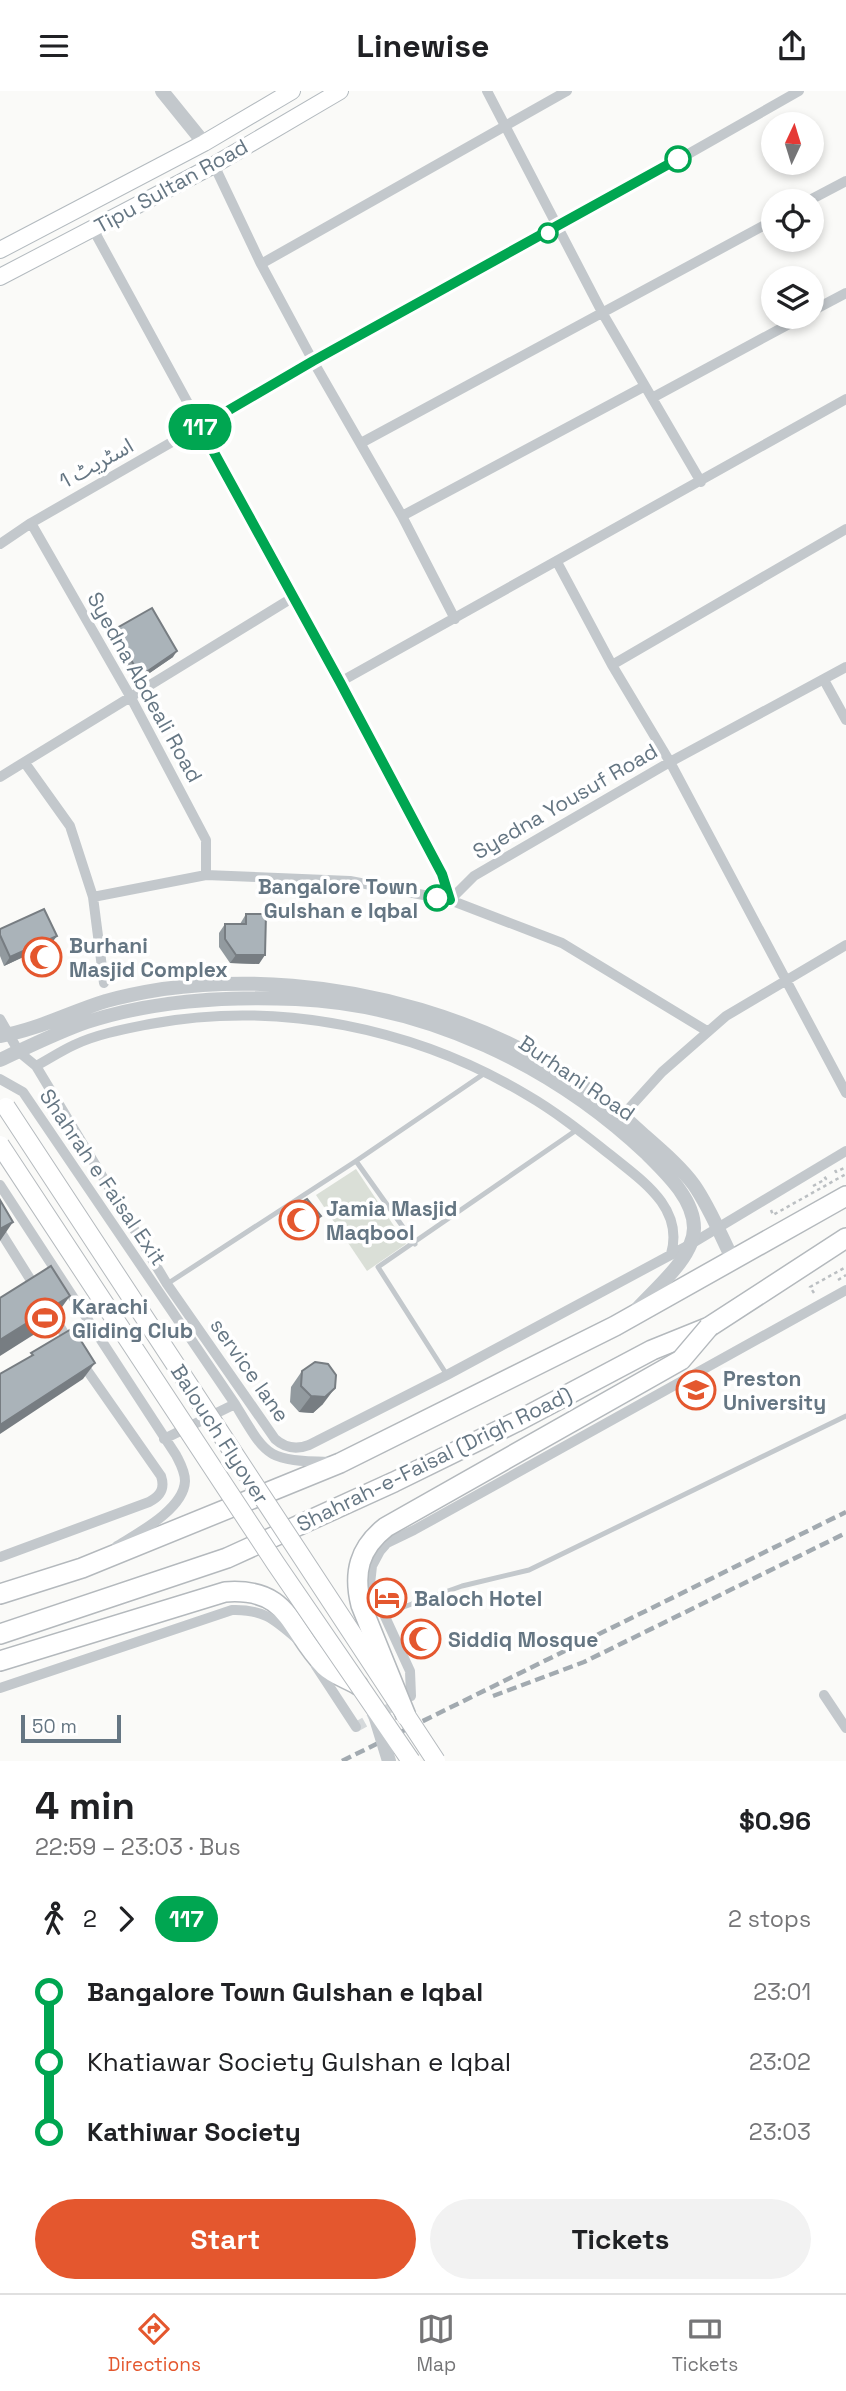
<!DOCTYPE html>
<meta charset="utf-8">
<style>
body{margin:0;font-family:"Space Grotesk","Noto Sans Arabic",sans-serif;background:#f2f2f2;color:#202124;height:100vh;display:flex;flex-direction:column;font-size:26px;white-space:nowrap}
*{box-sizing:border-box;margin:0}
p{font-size:23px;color:#757577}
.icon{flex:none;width:38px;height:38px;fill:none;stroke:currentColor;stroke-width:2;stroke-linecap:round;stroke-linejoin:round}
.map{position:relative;height:1670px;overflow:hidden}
.side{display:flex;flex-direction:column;background:#fff;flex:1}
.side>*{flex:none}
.badge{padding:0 14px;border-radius:23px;font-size:24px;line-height:46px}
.needle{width:46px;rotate:4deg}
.tools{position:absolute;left:761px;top:21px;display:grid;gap:14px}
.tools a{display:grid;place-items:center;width:63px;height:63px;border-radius:50%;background:#fff;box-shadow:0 4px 10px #0003;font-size:35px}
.scale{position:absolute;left:21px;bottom:18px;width:100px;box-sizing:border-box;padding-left:7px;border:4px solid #657683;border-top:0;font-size:19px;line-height:24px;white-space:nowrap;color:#657683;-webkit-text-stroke:5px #fff;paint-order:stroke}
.map>.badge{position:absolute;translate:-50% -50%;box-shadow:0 0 0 4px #fff}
.legs{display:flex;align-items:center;gap:10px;height:77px;padding:0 35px;font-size:23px}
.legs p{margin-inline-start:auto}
.head{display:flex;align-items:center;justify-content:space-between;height:119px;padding:0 35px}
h1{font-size:38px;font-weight:800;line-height:52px}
.primary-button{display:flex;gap:14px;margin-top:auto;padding:14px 35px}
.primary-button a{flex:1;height:80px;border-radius:42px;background:#e4572e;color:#fff;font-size:28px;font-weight:800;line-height:80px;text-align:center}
.primary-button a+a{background:#f2f2f2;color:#202124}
ul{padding:0 35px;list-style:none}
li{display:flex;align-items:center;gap:24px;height:70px;font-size:26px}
li i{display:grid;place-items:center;width:10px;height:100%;margin:0 9px;background:currentColor}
li i::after{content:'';width:18px;height:18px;margin:-9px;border:5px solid;border-radius:50%;background:#fff}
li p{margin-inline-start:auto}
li:first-child i{background:linear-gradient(#0000 50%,currentColor 0)}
li:last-child i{background:linear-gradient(currentColor 50%,#0000 0)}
header{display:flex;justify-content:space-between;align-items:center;height:91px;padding:0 35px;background:#fff;font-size:32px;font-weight:800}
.dock{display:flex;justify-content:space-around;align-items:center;height:98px;border-top:2px solid #e0e0e0;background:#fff;font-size:19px;color:#757577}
.dock a{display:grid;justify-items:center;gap:4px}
.dock .active{color:#e4572e}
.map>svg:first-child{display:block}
.green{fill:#dadfd7}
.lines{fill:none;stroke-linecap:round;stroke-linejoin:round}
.minor-tunnel{stroke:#d5d9db;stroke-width:10;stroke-dasharray:10 5;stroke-linecap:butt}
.secondary-casing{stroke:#b3babf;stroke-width:18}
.trunk-casing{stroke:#b4b9bd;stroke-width:22}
.path{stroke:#bbbfc2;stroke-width:2.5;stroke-dasharray:3.5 3.5;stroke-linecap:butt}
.service{stroke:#c3c8cc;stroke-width:5}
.minor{stroke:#c3c8cc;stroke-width:10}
.tertiary{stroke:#c3c8cc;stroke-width:14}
.secondary{stroke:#fff;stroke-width:16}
.trunk{stroke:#fff;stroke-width:19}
.rail{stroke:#a2aab0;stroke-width:4.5;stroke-dasharray:10 5;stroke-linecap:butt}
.primary-bridge-casing{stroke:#b5babe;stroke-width:20;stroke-linecap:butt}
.trunk-bridge-casing{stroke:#b4b9bd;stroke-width:22;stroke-linecap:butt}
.tertiary-bridge{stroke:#c3c8cc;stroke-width:14}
.primary-bridge{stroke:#fff;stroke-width:18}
.trunk-bridge{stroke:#fff;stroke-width:19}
.wall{fill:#929a9f}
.shaded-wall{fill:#777d82}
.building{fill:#aab3b9;stroke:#777d82;stroke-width:2}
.line-1-casing{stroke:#fff;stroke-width:16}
.line-1{stroke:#00a651;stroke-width:10}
.stop-1-dot{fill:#fff;stroke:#00a651;stroke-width:3.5}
.labels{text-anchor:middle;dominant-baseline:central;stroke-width:7;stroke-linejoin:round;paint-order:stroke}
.street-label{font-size:21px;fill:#657683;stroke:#fff}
.stop-label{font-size:21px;font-weight:bold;fill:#657683;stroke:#fff;text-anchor:end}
.poi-label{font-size:21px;font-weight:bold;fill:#657683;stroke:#fff;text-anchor:start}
</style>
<header><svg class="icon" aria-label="menu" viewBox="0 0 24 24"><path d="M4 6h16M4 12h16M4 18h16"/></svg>Linewise<svg class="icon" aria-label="share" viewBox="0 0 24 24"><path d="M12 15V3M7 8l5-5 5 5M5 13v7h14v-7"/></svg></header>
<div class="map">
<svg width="846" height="1670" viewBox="0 0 846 1670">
<rect width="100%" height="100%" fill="#fafaf8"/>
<path class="green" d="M356,1078L406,1153L367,1180L316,1104Z"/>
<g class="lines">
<path class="minor-tunnel" d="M356,1636L402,1610"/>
<defs>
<path id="secondary" d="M0,159L204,52L292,0
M0,186L214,74L340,0"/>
<path id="trunk" d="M0,1503L82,1477L340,1372L615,1235L846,1105
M0,1543L227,1467L394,1391L516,1331L652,1259L709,1236L846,1147
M0,1570L225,1501C291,1496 289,1539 325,1575C333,1583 348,1588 358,1594"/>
</defs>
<use href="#secondary" class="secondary-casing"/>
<use href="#trunk" class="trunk-casing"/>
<path class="path" d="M835,1079L836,1081L846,1076
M813,1095L826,1088L824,1085
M771,1119L773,1124L846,1083
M838,1189L846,1184
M814,1202L810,1196L846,1176"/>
<path class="service" d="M356,1070L415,1153
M167,1193L356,1070L485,982
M447,1284L378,1176L578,1038
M384,1523L462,1495L529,1479L846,1325"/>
<path class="minor" d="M487,0L603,223L701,391
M214,74L261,173L313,270L402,425L455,528
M808,110L846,90
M93,138L340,591L442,784L450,809L474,785L670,671L846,576
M261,173L567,0
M812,220L846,202
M652,307L802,226
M361,352L774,129
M402,425L645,295
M31,432L130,605L206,749V784
M0,453L31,432L313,270L558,137L799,0
M557,471L612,574L670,671L846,1002
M612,574L846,438
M824,589L846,629
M340,591L846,308
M25,672L70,735L93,806
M0,686L292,507
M104,892L93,806L206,784L350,790L450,809L562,852L707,940
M0,928L19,961L36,975L167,1193L275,1348C285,1357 296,1359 309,1354L447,1284L691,1153L846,1060
M36,975C49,968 61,960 74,954C97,943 125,938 150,933C279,909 415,937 527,1004C558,1022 585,1044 613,1066C644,1091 684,1118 671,1163
M0,988L23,1001L235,1313C268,1367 265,1369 329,1371
M623,1024L662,981L726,925L846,854
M0,1094L176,1364C180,1372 185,1380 185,1390C184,1418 138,1442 117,1455
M0,1140L37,1199
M47,1215L70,1252
M164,1348L235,1313
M0,1466L149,1411C161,1405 165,1397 161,1385L82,1272
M316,1575L356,1636
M0,1597L232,1519C263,1518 274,1528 297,1548
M824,1604L846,1637
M411,1605L410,1580L370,1493L372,1475L380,1460L387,1452L414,1439L846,1199"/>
<path class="tertiary" d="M162,0L204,52
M0,945C37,939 70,921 106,910C124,905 144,901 163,898C333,875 519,927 645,1045C662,1060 681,1076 694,1094C710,1117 721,1145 733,1169
M0,969C28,956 58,941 87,931C154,909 227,905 296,908C427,914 553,974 647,1063C666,1082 694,1108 694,1137C694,1166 656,1197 638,1217"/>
<use href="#secondary" class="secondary"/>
<use href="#trunk" class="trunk"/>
<path class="rail" d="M493,1605L584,1571L846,1442
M342,1670L846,1421"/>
<defs>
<path id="primary-bridge" d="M6,1016L436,1670
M0,1054L276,1473L411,1670"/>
<path id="trunk-bridge" d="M406,1625L361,1514C353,1482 359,1457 386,1436L681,1269L709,1236"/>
</defs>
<use href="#primary-bridge" class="primary-bridge-casing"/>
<use href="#trunk-bridge" class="trunk-bridge-casing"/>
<path class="tertiary-bridge" d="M374,1621L389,1670"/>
<use href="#primary-bridge" class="primary-bridge"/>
<use href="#trunk-bridge" class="trunk-bridge"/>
</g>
<path class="wall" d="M117,537L173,566L135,592L113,543Z
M246,823L259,873L230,872L219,856V842L225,833H240Z
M0,838L51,853L4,875L0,865Z
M286,1120L317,1131L292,1147L282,1126Z
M302,1280L323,1313L313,1322L299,1321L290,1311L291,1296Z"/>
<path class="shaded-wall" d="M177,560L173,566L135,592L139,586Z
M57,845L51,853L4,875L10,866Z
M236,864H265L259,873L230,872Z
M321,1125L317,1131L292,1147L296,1142Z
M13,1131L0,1150V1138Z
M70,1205L49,1234L0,1265V1249Z
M95,1272L83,1288L0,1343V1334Z
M335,1297L323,1313L313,1322L299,1321L311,1305Z"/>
<path class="building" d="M152,517L177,560L139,586L117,537Z
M44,818L57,845L10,866L0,844V838Z
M246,823H266L265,864H236L225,848V833H246Z
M307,1108L321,1125L296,1142L286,1120Z
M0,1109L13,1131L0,1138Z
M51,1175L70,1205L0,1249V1207Z
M73,1237L95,1272L0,1334V1283L33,1264L31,1262Z
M315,1271L328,1273L336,1284L335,1297L325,1306L311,1305L301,1295L302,1280Z"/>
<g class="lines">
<defs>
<path id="line-1" d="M437,807L450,809L442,783L340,591L200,336L313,270L678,68"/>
</defs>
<use href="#line-1" class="line-1-casing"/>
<use href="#line-1" class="line-1"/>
</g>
<defs>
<symbol id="mosque-ring" viewBox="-11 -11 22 22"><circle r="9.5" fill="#fff" stroke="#e4572e" stroke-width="1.5"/><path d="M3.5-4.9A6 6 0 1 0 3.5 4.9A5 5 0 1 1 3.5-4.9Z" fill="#e4572e"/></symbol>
<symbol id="stadium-ring" viewBox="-11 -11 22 22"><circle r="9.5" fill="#fff" stroke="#e4572e" stroke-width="1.5"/><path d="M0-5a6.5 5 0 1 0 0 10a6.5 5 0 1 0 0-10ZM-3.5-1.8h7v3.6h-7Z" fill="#e4572e"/></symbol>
<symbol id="university-ring" viewBox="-11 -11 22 22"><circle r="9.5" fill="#fff" stroke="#e4572e" stroke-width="1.5"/><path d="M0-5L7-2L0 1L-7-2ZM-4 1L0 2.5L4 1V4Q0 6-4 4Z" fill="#e4572e"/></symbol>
<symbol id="hotel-ring" viewBox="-11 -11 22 22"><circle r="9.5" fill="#fff" stroke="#e4572e" stroke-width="1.5"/><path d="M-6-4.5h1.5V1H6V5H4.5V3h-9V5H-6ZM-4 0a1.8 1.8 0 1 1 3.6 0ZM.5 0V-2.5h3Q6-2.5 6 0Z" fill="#e4572e"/></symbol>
</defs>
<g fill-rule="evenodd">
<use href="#mosque-ring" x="20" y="844" width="44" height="44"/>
<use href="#mosque-ring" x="277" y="1107" width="44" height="44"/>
<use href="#stadium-ring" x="23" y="1205" width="44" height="44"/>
<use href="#university-ring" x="674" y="1277" width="44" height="44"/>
<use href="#hotel-ring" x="365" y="1485" width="44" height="44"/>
<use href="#mosque-ring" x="399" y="1526" width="44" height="44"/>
</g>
<g class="stop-1-dot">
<circle cx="678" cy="68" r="12"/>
<circle cx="548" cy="142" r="9"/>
<circle cx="437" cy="807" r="12"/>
</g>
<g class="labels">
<g class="street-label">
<text transform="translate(171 95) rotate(-29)">Tipu Sultan Road</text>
<text transform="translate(96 372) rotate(-29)">اسٹریٹ 1</text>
<text transform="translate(145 596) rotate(61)">Syedna Abdeali Road</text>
<text transform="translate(565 710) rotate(-30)">Syedna Yousuf Road</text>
<text transform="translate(577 987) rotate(34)">Burhani Road</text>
<text transform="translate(103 1086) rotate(56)">Shahrah e Faisal Exit</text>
<text transform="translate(250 1279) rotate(55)">service lane</text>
<text transform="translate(220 1343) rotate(57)">Balouch Flyover</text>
<text transform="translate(434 1368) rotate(-26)">Shahrah-e-Faisal (Drigh Road)</text>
</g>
<g class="stop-label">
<text x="418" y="795">Bangalore Town<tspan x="418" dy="24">Gulshan e Iqbal</tspan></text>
</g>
<g class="poi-label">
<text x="69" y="854">Burhani<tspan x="69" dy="24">Masjid Complex</tspan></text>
<text x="326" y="1117">Jamia Masjid<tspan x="326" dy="24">Maqbool</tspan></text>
<text x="72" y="1215">Karachi<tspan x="72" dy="24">Gliding Club</tspan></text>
<text x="723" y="1287">Preston<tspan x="723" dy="24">University</tspan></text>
<text x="414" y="1507">Baloch Hotel</text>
<text x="448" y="1548">Siddiq Mosque</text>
</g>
</g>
</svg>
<div class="tools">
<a><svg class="needle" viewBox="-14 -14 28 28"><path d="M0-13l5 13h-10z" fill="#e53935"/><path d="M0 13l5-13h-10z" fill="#757577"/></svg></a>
<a><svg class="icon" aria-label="locate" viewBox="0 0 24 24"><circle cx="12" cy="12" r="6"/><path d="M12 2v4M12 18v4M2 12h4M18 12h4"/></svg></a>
<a><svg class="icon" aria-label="layers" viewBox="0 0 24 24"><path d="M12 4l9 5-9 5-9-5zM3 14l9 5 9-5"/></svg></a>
</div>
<div class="scale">50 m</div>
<b class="badge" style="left:200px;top:336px;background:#00a651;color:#fff">117</b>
</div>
<section class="side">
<div class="head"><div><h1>4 min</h1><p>22:59 – 23:03 · Bus</p></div><b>$0.96</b></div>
<div class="legs"><svg class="icon" aria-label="walk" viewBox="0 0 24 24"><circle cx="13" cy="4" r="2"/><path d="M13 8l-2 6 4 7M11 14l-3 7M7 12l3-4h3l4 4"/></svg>2<svg class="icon" aria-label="forward" viewBox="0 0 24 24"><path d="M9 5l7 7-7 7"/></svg><b class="badge" style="background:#00a651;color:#fff">117</b><p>2 stops</p></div>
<ul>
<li><i style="color:#00a651"></i><b>Bangalore Town Gulshan e Iqbal</b><p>23:01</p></li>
<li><i style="color:#00a651"></i><span>Khatiawar Society Gulshan e Iqbal</span><p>23:02</p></li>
<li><i style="color:#00a651"></i><b>Kathiwar Society</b><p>23:03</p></li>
</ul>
<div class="primary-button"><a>Start</a><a>Tickets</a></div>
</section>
<nav class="dock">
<a class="active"><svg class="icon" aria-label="directions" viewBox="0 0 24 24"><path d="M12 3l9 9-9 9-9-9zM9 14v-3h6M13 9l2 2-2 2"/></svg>Directions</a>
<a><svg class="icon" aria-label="map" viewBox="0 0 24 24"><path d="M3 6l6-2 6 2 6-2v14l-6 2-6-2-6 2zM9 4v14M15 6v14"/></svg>Map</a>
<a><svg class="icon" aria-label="tickets" viewBox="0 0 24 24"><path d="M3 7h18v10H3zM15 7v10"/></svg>Tickets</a>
</nav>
